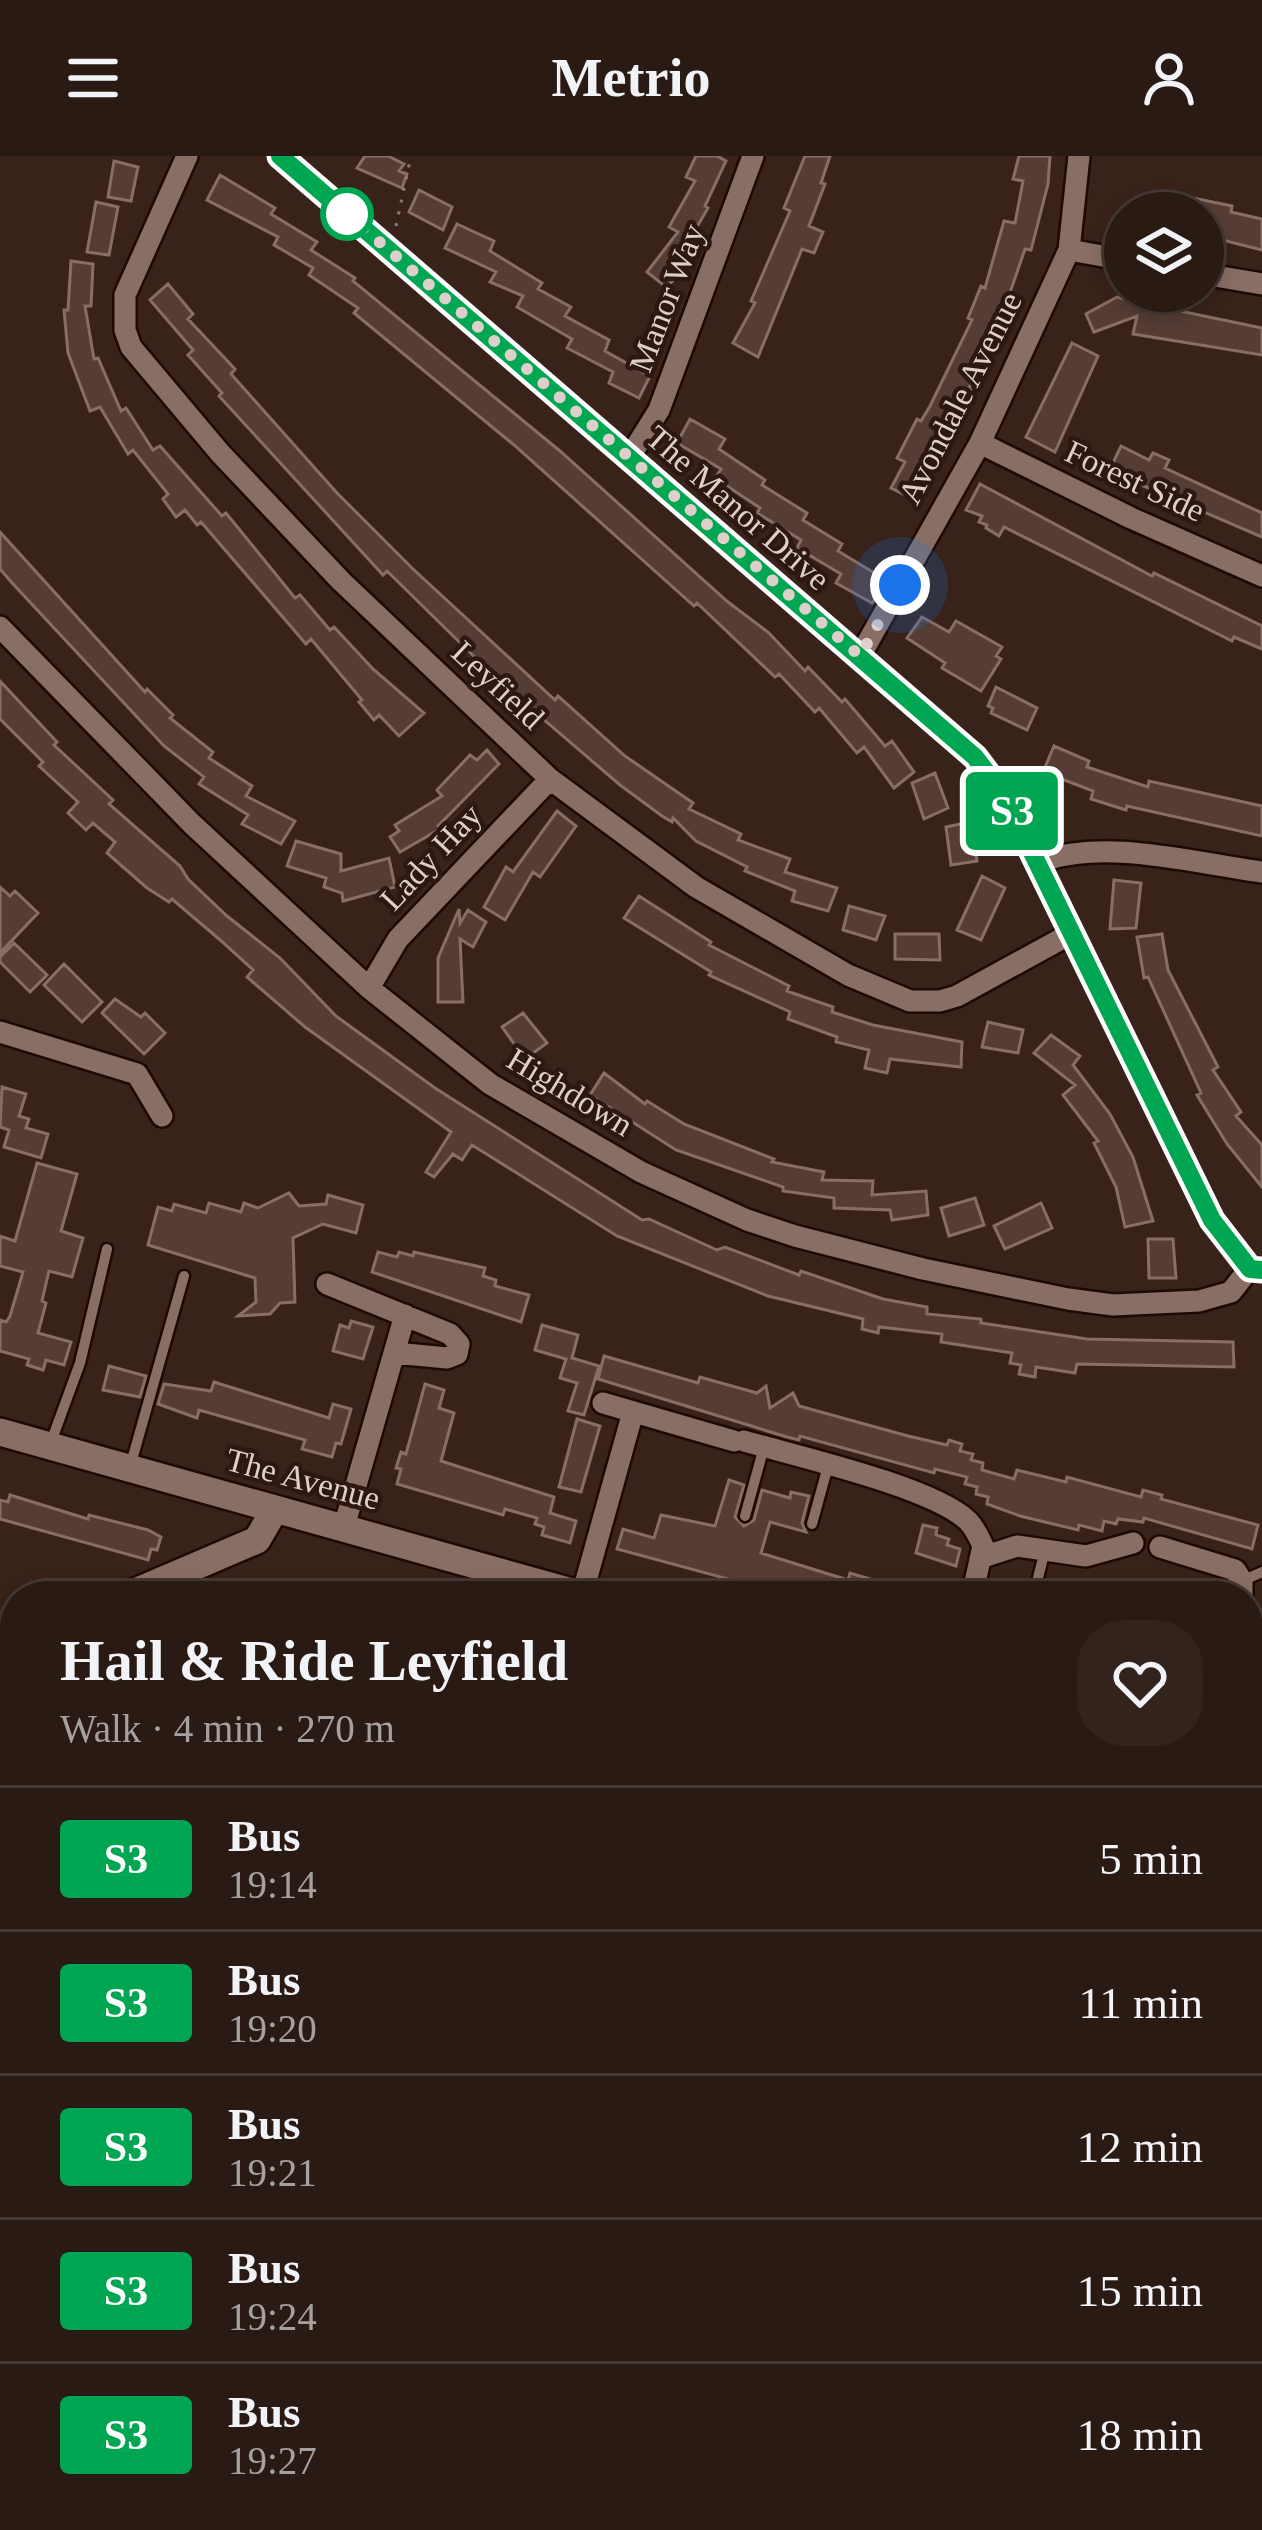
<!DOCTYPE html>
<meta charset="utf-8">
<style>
body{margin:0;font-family:"Times New Roman",serif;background:#32231d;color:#f1f3f6;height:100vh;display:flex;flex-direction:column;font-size:45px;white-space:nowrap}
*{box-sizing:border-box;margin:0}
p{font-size:39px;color:#a5a1a0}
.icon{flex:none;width:66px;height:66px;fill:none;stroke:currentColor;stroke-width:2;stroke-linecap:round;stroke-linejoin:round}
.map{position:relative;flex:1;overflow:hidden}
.sheet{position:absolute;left:0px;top:1425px;width:1263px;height:951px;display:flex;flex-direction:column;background:#2a1a14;border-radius:48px 48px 0 0;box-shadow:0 6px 18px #0003,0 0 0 3px #463834}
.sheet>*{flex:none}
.badge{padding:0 24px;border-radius:9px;font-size:42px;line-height:78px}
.controls{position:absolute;left:1104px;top:36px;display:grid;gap:24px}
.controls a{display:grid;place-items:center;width:120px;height:120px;border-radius:50%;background:#2a1a14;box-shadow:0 6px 18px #0003,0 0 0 3px #463834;font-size:60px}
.you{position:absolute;width:60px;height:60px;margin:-30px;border:9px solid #fff;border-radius:50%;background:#1a73e8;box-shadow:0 0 0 18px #1a73e833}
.map>.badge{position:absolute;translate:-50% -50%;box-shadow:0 0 0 6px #fff}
.round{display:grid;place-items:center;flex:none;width:126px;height:126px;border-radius:48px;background:#32231d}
.summary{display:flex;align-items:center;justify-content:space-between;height:204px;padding:0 60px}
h1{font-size:57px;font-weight:800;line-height:90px}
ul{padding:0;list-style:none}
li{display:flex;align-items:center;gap:36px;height:144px;padding:0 60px;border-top:3px solid #463834}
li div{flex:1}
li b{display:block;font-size:45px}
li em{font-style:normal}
li .badge{min-width:132px;font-weight:700;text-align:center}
header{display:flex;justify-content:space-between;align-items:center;height:156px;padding:0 60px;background:#2a1a14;font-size:54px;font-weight:800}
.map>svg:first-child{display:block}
.green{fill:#5e230d}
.building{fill:#553d35;stroke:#886e65;stroke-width:3}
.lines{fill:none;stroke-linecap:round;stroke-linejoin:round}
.service-casing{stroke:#1e0a05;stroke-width:15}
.minor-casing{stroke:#1e0a05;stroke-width:26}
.tertiary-casing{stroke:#1e0a05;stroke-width:32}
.path{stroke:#8e7c75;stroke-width:3;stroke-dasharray:3 9;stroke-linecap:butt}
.service{stroke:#896e65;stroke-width:10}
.minor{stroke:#896e65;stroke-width:21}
.tertiary{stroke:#896e65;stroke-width:27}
.rail-casing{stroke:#c8b8b2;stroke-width:10}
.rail{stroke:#2d1811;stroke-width:6;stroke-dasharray:18;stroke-linecap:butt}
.line-casing{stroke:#fff;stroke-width:27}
.line{stroke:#00a651;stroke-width:18}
.walk{stroke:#dfcfca;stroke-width:12;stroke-dasharray:0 21.6}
.stop-dot{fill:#fff;stroke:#00a651;stroke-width:6}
.labels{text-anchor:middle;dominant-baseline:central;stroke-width:9;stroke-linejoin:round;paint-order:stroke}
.street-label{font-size:33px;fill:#dfcfca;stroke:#2d1811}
</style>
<header><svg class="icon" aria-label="menu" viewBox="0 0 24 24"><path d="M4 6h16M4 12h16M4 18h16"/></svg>Metrio<svg class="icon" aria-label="person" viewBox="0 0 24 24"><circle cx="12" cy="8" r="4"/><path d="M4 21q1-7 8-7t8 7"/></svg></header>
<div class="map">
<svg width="1262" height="2374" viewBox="0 0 1262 2374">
<rect width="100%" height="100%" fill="#38221a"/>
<path class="green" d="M15,1506V1846L0,1842V1513Z"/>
<path class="building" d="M365,0H388L404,8L399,15L407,18L402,32L357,12Z
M696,0H717L726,5L705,50L708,52L679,102L686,108L667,132L647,116L678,76L669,71L695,25L686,21Z
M805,0H830L821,27L825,28L809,70L823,76L814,97L802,93L758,201L733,187L755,147L751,145L790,55L784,52Z
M1019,0H1050L1048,28L1031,94L1025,93L993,186L969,232L972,233L966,247L913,343L891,332L905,306L897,302L917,263L921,265L930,250L972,164L968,162L981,130L985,132L1004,65L1015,67L1023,25L1013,23Z
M114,5L138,11L131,45L108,41Z
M220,19L275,52L271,58L317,86L311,94L355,122L353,125L560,295L728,446L769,477L805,515L808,511L842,546L845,543L885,590L892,585L914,616L894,632L864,591L857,597L819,552L815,556L779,518L775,521L697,447L694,450L514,289L354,157L358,152L309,119L313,112L274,89L278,81L207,44Z
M419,34L452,51L443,74L409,56Z
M1188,41L1232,50L1231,56L1262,63V94L1203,79V57H1185Z
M96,46L118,51L109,99L87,96Z
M457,68L494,85L490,95L542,127L538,133L571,151L565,160L609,184L605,195L650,220L639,242L609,227L613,216L567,192L572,183L517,151L523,140L490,126L496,116L445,92Z
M71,105L93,108L91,150H85L94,203L98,202L121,255L126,252L153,294L160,290L222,360L226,357L295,442L300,439L330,474L334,471L373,513L424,557L399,580L379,559L374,564L359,546L362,544L311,483L306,488L201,366L197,369L185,354L176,361L163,343L168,338L133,294L128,298L100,251L90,255L68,197L64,154H68Z
M168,128L193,158L188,163L235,213L231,218L337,337L413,413L555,544L558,540L625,600L693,647L689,653L741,678L738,684L790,703L785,716L837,732L828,755L792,745L795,735L745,715L747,711L696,685L673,662L672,666L662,660L620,629L500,526L387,415L383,419L219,240L222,237L188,199L193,194L150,144Z
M1117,141L1161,154V151L1262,172V199L1133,178L1137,160L1094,176L1086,158Z
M1072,187L1098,200L1055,296L1026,281Z
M690,263L725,283L719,293L765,324L762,329L807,357L803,364L842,388L838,395L886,424L872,447L836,427L841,418L797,392L801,384L757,357L760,352L715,322L721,313L677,287Z
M1121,290L1149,304L1153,297L1169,304L1165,312L1262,357V381L1118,319L1120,315L1111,311Z
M980,328L1152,420L1154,417L1262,470V493L1234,481L1232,485L1004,371L999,380L986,372L987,369L979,366L982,360L966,354Z
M0,376L145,536L147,533L173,559L170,562L213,596L209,602L252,630L246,640L295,665L281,688L242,668L248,659L199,628L204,621L164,590L13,428L0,413Z
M922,461L949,476L956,465L1002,491L996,500L1001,503L981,535L942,512L945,507L907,482Z
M0,525L57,586L54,589L113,644L109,648L180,710L188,723L227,760L280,802L336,860L435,932L642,1064L649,1063L717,1094L725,1091L799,1119L801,1115L883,1143L927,1151V1158L981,1163V1167L1087,1183L1233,1186L1234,1211L1077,1208L1075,1217L1036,1211L1035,1221L1019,1218L1021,1209L1010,1207L1012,1197L941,1186L942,1178L879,1171L878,1177L862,1173L863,1163L768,1140L617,1080L472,989L462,1004L453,998L434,1021L426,1016L451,976L305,871L247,821L253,814L219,783L172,743L169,746L147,732L107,697L115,686L93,667L86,674L68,657L78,646L39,610L43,606L0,563Z
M996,531L1037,552L1027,574L991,557L993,552L988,550Z
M1054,590L1089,605L1087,611L1148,631L1149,625L1262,650V680L1127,650L1126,654L1091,643L1093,635L1043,616Z
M487,594L499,608L438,670L440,673L400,696L390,681L399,675L395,669L442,640L437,634L470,599L477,604Z
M935,617L948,652L924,663L912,627Z
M557,655L576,670L540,721L533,716L505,764L484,751L506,711L513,716Z
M970,666L977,705L951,709L946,671Z
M296,685L341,698V715L389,702L395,731L343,745L342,737L324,731L326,722L287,710Z
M982,720L1005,732L981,784L957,774Z
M1114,724L1141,727L1136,772L1110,773Z
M0,731L10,740L15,735L38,757L0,797Z
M639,740L711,786L709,789L789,830L787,835L833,851L832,856L873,869L962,886L961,911L890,903L887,917L865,912L869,894L836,886L837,881L788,863L790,856L709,819L711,816L624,762Z
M849,750L885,760L876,784L843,774Z
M459,753L460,767L468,754L486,766L473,791L460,783L463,846H438V802Z
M895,778H939L940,804L895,803Z
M1162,778L1168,814L1218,911L1213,914L1241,956L1236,960L1262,989V1031L1227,988L1197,939L1201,937L1148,821L1144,822L1137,781Z
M14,787L47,819L30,836L0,806V801Z
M64,808L102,846L82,866L44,829Z
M115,843L141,861L145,857L165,877L144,898L102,857Z
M523,857L547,887L525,903L502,871Z
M988,866L1023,874L1018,897L982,891Z
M1051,879L1080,900L1073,909L1110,958L1133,1001L1153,1065L1125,1071L1116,1031L1094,987L1098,985L1063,939L1075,929L1034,897Z
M604,917L645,948L647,945L684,968L774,1003L772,1006L824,1016L822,1024L873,1025L872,1039L926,1035L928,1059L892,1064L890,1054L834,1052V1042L783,1035V1031L676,994L590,939Z
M2,931L26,938L19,960L29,963L26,972L48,978L41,1002L4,991L9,974L0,971Z
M37,1007L77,1018L61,1075L83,1082L72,1121L49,1115L42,1145L46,1147L38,1177L71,1186L64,1209L46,1204L43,1214L27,1209L29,1203L0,1195V1164L6,1166L10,1160L23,1116L0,1110V1080L15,1085Z
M289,1037L299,1050L326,1048L328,1039L363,1049L356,1077L323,1068L293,1082L295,1146L280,1147L270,1158L238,1160L256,1146L255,1122L148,1089L158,1051L172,1055L174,1048L206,1057L209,1047L241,1056L244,1047L258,1052Z
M975,1042L984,1069L949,1080L941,1052Z
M1041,1047L1052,1072L1005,1093L994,1070Z
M1148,1083H1173L1176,1122H1149Z
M378,1096L397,1101L399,1096L413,1100L414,1096L485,1112L483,1120L496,1124L495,1130L529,1139L521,1166L372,1116Z
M351,1165L373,1171L363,1203L333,1195L340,1169L349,1172Z
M542,1169L578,1179L572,1202L599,1210L584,1259L568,1255L577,1227L560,1222L566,1203L535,1194Z
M604,1200L698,1227L700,1221L757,1237L766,1230L770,1252L793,1237L799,1250L908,1280L947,1289L949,1284L962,1288L960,1295L973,1298L971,1304L983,1307L982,1314L1014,1323L1017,1314L1066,1326L1067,1321L1141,1341L1143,1334L1162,1339L1161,1343L1258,1369L1252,1393L1144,1362L1143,1366L1118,1363L1116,1368L1104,1365L1102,1375L1079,1369L1078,1374L1020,1360L987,1348L988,1341L976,1338L977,1331L965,1328L967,1321L935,1313L934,1317L800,1280L799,1284L787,1281L598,1223Z
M109,1210L146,1220L140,1241L103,1234Z
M214,1226L329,1262L333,1248L351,1253L341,1288L336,1287L332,1301L302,1293L305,1284L199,1254L197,1262L158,1248L164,1228L211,1235Z
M425,1228L444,1234L439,1252L454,1257L441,1305L554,1341L550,1357L576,1365L570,1387L542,1379L544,1371L535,1368L537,1362L505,1353L503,1359L397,1328L401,1313L396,1312L401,1296L406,1298Z
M577,1263L600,1270L581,1336L559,1331Z
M729,1324L744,1329L735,1361L744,1370L754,1364L762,1334L790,1342L791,1336L809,1340L802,1367L806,1376L770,1366L761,1397L848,1424L850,1417L915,1436V1440H791L617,1393L623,1373L654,1382L661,1359L715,1370Z
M10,1339L88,1363L89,1359L148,1374L161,1381L157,1394L151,1393L148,1404L0,1363V1344L8,1346Z
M923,1369L937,1372L936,1379L949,1383L947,1389L960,1393L956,1410L916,1397Z"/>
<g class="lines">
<defs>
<path id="service" d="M51,1286L80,1207L107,1093
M130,1311L184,1120
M745,1360L764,1291
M812,1368L828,1310
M1242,1425L1262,1416
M1034,1438L1045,1394
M1248,1764H1262"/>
<path id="minor" d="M187,0L125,139V174L131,191L220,297L341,425L550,623L696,731L848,819L910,845H940L957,840L1072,777
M280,0L975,601L1004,639L1212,1064L1249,1113L1262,1114
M1069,94L1125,104
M1203,118L1262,128
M980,287L1131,362L1262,420
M629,302L659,254L753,0
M0,471L192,668L369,832L490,928L641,1016L747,1064L795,1080L923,1113L1068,1143L1113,1149L1199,1145L1231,1136L1249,1113
M860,500L980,287L1069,94L1079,0
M1037,707C1103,681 1193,707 1262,716
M369,832L398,783L550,623
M0,876L137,918L162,960
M327,1128L450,1178L459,1188L457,1198L447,1202L395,1197
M603,1247L734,1285
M744,1285C796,1300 933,1331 968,1365C975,1372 979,1381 983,1390L972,1440
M344,1371L405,1159
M1160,1391L1235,1414L1242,1425V1440
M983,1401L1017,1390L1086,1400L1133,1387
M582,1439L633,1256
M1248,2026L1262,2010
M0,2056L15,2060
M0,2359L43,2374
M223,2374L236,2361
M581,2374L588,2367L605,2369L620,2361
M943,2374L954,2361"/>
<path id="tertiary" d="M0,1276L586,1440
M126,1440L257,1384L275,1353
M0,1498L15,1491
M1248,1615H1262"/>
</defs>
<use href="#service" class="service-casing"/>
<use href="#minor" class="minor-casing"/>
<use href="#tertiary" class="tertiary-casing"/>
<path class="path" d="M396,70L411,0
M0,1583L15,1589
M0,1675L7,1677L15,1670
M0,1760L15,1770
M1248,1903L1262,1923"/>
<use href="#service" class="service"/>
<use href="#minor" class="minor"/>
<use href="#tertiary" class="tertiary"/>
<defs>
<path id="rail" d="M1248,2314L1262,2297
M1197,2374L1208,2361"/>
</defs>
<use href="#rail" class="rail-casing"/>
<use href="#rail" class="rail"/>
</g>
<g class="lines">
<defs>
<path id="line" d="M280,0L975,601L1004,639L1212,1064L1250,1113L1262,1114"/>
</defs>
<use href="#line" class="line-casing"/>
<use href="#line" class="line"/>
<path class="walk" d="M347,58L860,500L900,429"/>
</g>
<circle class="stop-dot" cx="347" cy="58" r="24"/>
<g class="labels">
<g class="street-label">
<text transform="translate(667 142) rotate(-69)">Manor Way</text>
<text transform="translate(960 242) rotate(-63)">Avondale Avenue</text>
<text transform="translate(1135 325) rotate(25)">Forest Side</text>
<text transform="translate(738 352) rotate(41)">The Manor Drive</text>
<text transform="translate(498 529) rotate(43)">Leyfield</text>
<text transform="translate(431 701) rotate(-47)">Lady Hay</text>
<text transform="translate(570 936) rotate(31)">Highdown</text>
<text transform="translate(303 1323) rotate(15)">The Avenue</text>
</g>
</g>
</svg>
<div class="controls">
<a><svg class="icon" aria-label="layers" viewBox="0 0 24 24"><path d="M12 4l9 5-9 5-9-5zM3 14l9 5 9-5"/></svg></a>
</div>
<div class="you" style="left:900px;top:429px"></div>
<b class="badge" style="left:1012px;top:655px;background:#00a651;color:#fff">S3</b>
<section class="sheet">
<div class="summary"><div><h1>Hail &amp; Ride Leyfield</h1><p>Walk · 4 min · 270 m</p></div><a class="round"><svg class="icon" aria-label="heart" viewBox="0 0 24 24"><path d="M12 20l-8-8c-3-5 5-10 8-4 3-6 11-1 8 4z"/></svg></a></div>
<ul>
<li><span class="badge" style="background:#00a651;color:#fff">S3</span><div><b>Bus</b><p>19:14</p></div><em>5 min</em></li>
<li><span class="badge" style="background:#00a651;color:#fff">S3</span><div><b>Bus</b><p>19:20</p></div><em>11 min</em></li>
<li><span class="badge" style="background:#00a651;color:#fff">S3</span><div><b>Bus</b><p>19:21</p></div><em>12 min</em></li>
<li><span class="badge" style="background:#00a651;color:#fff">S3</span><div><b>Bus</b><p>19:24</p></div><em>15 min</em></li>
<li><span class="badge" style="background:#00a651;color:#fff">S3</span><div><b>Bus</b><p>19:27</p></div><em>18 min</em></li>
</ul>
</section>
</div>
